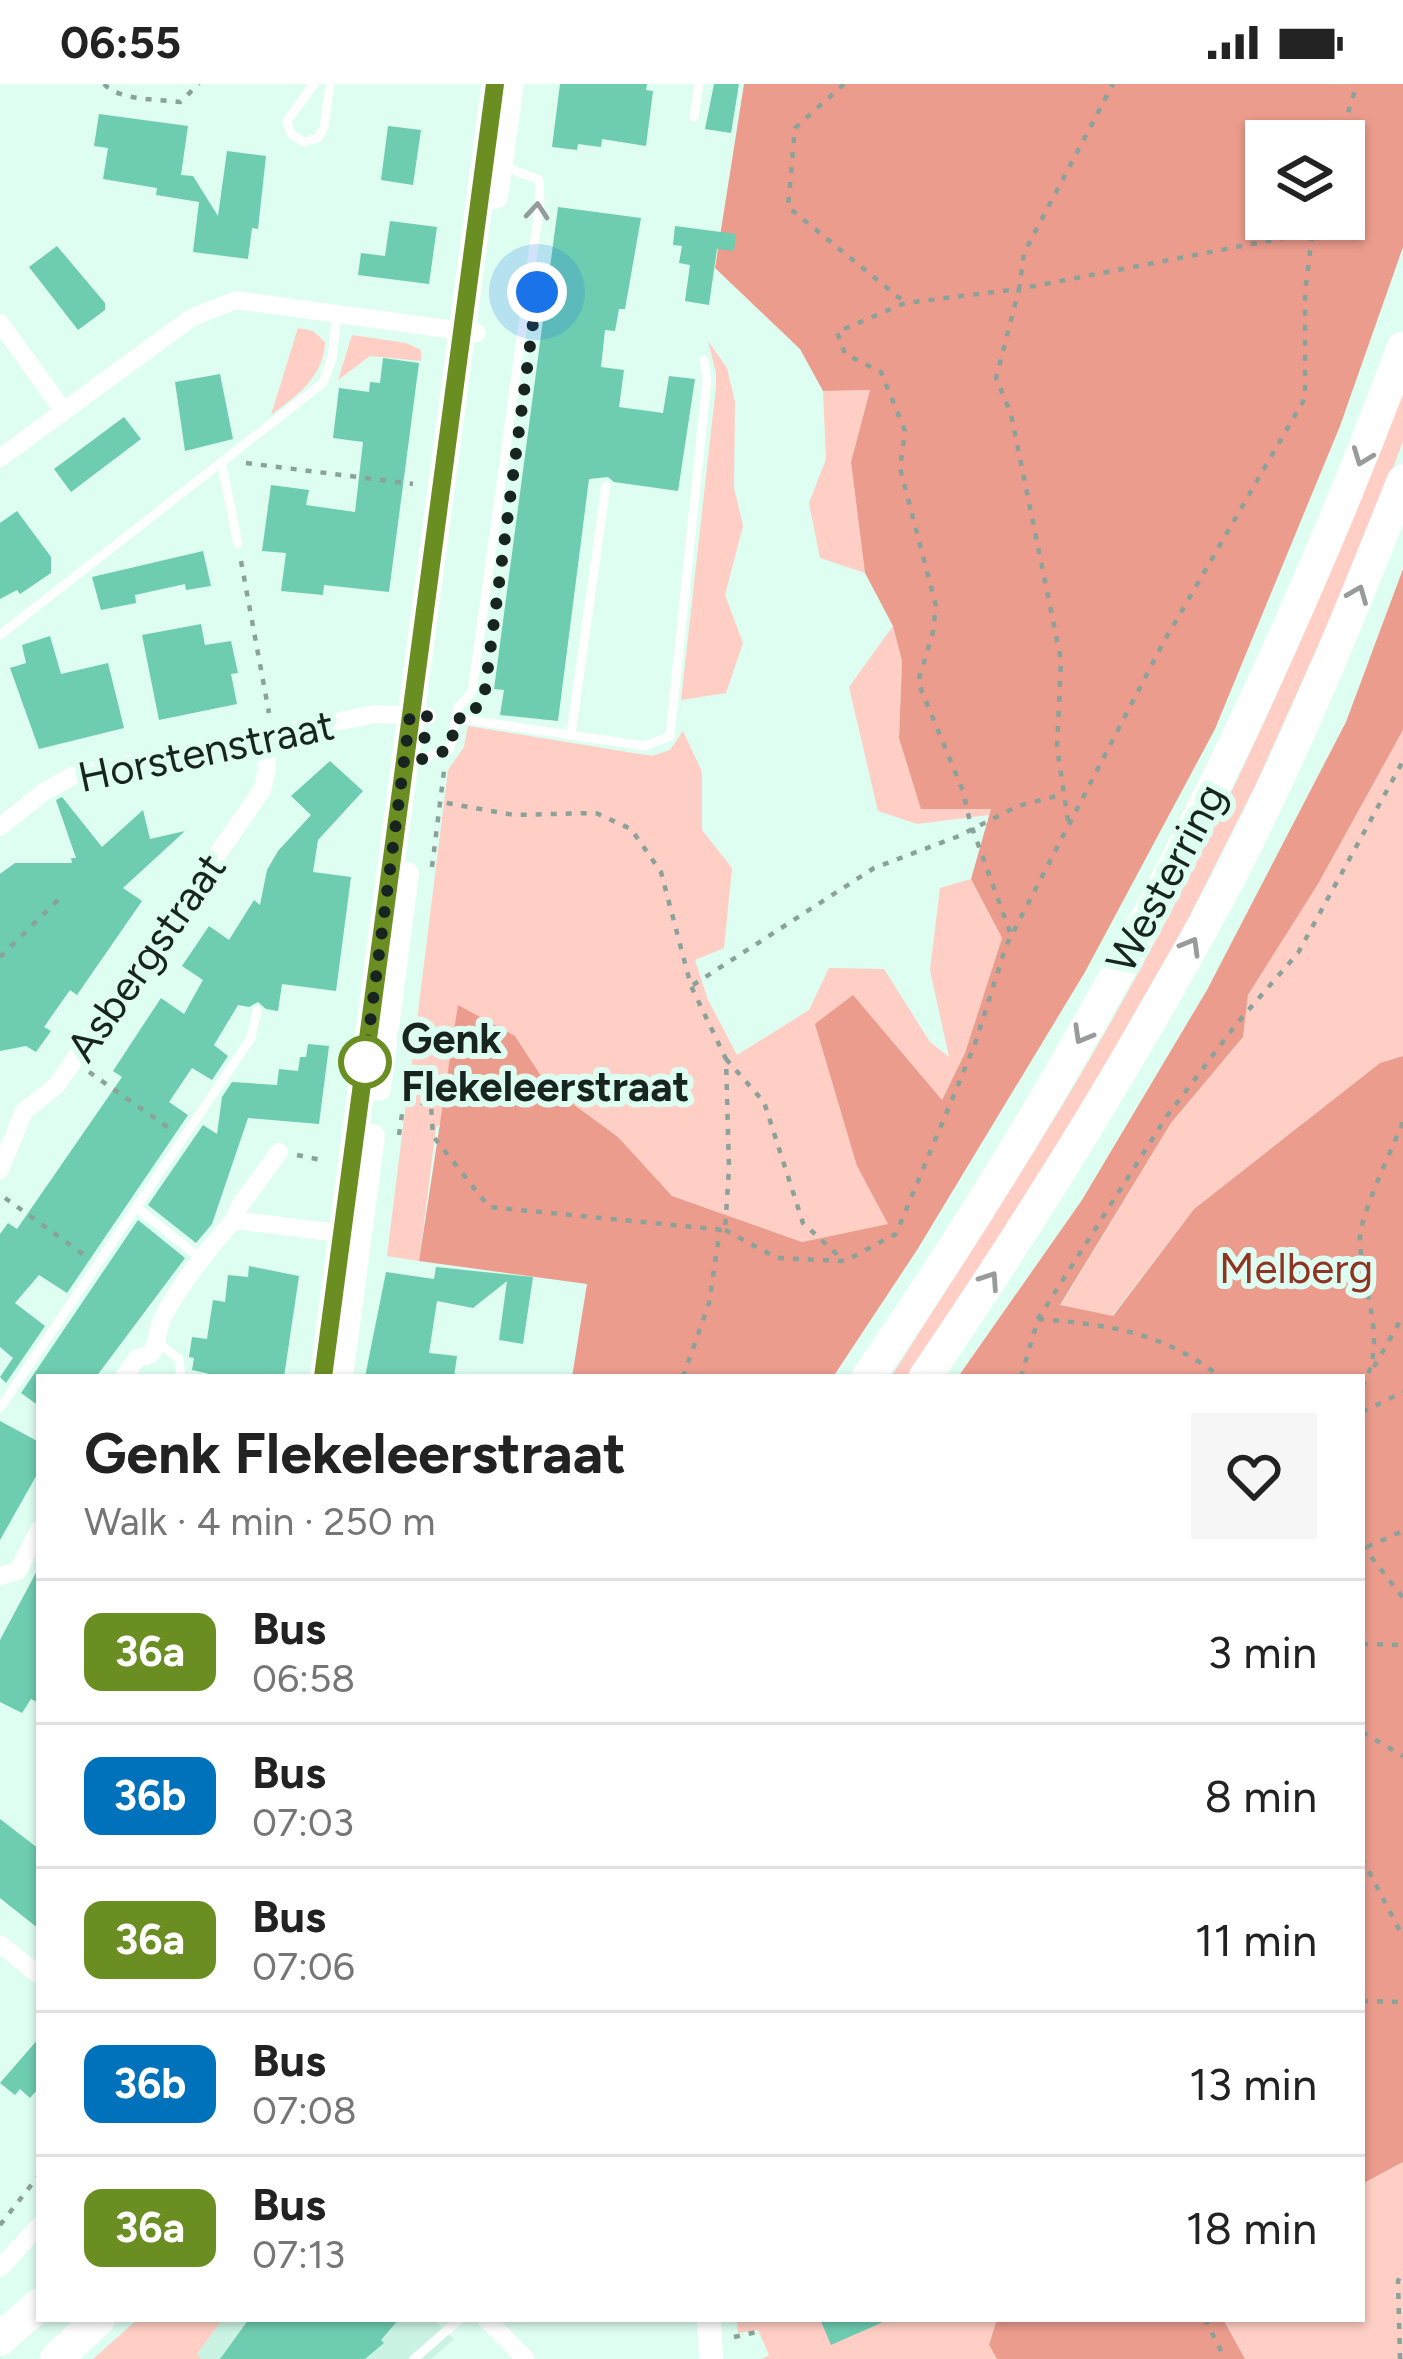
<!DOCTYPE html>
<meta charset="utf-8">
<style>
body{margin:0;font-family:Figtree,sans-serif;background:#f6f6f6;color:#222;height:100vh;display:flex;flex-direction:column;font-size:45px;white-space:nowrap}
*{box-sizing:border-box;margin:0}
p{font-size:39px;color:#767676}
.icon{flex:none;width:66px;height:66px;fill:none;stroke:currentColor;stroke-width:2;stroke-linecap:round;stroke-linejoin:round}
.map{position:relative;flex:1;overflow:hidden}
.panel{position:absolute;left:36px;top:1290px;width:1329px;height:948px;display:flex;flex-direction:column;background:#fff;border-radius:0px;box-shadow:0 3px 9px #0004}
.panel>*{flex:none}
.badge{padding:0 24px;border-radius:18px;font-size:42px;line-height:78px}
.buttons{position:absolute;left:1245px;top:36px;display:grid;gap:24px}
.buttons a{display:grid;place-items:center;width:120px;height:120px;border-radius:0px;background:#fff;box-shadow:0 3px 9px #0004;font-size:60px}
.you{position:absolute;width:60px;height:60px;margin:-30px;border:9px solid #fff;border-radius:50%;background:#1a73e8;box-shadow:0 0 0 18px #1a73e833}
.map>.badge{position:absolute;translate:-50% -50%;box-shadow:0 0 0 6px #fff}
.round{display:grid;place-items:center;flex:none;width:126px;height:126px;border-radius:0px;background:#f6f6f6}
.summary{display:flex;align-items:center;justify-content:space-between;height:204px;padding:0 48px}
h1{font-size:57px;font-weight:700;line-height:90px}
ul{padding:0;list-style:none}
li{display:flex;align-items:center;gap:36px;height:144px;padding:0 48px;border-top:3px solid #e0e0e0}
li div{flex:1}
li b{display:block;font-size:45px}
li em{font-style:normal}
li .badge{min-width:132px;font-weight:700;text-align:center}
.status{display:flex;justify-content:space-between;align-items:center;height:84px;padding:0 60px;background:#fff;direction:ltr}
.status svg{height:33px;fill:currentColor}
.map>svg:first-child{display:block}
.built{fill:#caf3e4}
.green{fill:#ffcec4}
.forest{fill:#ec9c8d;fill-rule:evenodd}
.building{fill:#6eccb0}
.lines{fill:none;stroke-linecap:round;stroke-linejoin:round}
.path{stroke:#8ba29a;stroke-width:4.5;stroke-dasharray:6 9;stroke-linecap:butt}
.service{stroke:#fff;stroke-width:9}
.minor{stroke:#fff;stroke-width:18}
.tertiary{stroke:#fff;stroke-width:24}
.trunk{stroke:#fff;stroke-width:33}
.oneway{stroke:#979c9b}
.line-casing{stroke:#fff;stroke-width:27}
.line{stroke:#6b8e23;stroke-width:18}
.walk{stroke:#182420;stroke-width:12;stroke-dasharray:0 21.6}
.stop-dot{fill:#fff;stroke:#6b8e23;stroke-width:6}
.labels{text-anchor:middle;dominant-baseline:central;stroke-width:12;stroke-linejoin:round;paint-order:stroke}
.street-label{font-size:42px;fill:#182420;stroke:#defef2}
.stop-label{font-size:42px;font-weight:bold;fill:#182420;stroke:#defef2;text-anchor:start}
.park-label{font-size:42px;fill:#903323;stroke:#defef2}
</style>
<div class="status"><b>06:55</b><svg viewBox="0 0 49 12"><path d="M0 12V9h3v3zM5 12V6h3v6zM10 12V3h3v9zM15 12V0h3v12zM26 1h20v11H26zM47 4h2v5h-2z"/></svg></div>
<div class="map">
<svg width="1403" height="2275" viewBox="0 0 1403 2275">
<rect width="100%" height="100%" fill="#defef2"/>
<path class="built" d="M223,2235H433L454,2255L431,2275H201L197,2270Z"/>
<path class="green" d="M298,244L313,247L325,258C324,292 297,312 271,331Z
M352,251L406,259L421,266V277L370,272L338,296Z
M708,257L727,284L735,318L734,403L743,442L725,511L743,559L726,609L681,616L716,303V289Z
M1403,299V357L1373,439L1256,700L1186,839L1049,1078L910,1293H891C967,1172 1047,1053 1116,929C1230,726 1324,517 1403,299Z
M870,306L851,378L865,489L820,474L809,419L826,375L823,307Z
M893,542L902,577L899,654L991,725L989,731L917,740L878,727L849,603Z
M468,642L652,672L670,666L683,647L702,688V746L732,784L724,864L695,876L708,916L737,971L809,926L829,884L884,885L930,958L949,973L930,886L940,804L971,795L1002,854L965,969L942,1016L853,912L857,1082L889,1140L802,1158L672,1112L618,1053L547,1001L515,952L436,1044L419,1177L387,1172L408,1003H415L417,986L411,985L448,686L464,663Z
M1403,646V972L1380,979L1194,1125L1112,1232L1060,1222L1171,1039L1243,953L1248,911L1318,800Z
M1403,2078V2275H1245L1223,2235H1362V2100Z
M138,2235H223L197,2270L201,2275H93Z
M737,2235H997L989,2261L997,2275H762L769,2271L758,2246L738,2249Z"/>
<path class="forest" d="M744,0H1403V163L1340,342L1215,645L1085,888L917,1166L833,1293H572L587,1200L419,1177L458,921L515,952L547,1001L618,1053L672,1112L802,1158L888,1140L857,1082L815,940L853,911L942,1016L965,969L1002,854L971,795L991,725H921L899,654L902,577L893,542L865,489L851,378L870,306L823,307L800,265L715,184ZM1266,57H1344V135H1266Z
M1403,485V646L1318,800L1248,911L1243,953L1171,1039L1060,1221L1113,1232L1194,1125L1380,979L1403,972V2078L1362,2100V1293H958L1082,1116L1207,906L1346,638Z
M997,2235H1223L1245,2275H997L989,2261Z"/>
<path class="building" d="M560,0H647L646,6L653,7L646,62L602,55L601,63L578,60L577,66L552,63Z
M714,0H739L731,49L705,45Z
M99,30L188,42L181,91L193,92L218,132L227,67L266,72L258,145L252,144L248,175L193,168L199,118L156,111L157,104L103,95L108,64L94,62Z
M388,42L421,46L413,101L381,96Z
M558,123L641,134L625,225H619L615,247L605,246L601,283L624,286L619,323L663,329L669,292L695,295L678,407L614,398L608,393L589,395L558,637L500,631L504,606L494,605Z
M390,137L437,143L429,200L358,191L361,169L385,172Z
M675,142L736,150L734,167L717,165L709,221L685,217L690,181L679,179L682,162L673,161Z
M57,162L105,219V226L78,246L29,183Z
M383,274L419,279L389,508L324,501L323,511L281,507L286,469L262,467L271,401L309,406L306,421L355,428L363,358L333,354L339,304L369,308L370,298L380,299Z
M220,290L233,355L185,367L175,298Z
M124,333L141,355L71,408L54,385Z
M17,427L51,473V489L20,510L17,506L0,515V439Z
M203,467L211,502L186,506L185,500L135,511L136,519L101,526L92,493Z
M201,540L205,561L231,557L238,589L231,590L237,620L159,636L142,551Z
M50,552L61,590L108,579L124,644L39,665L10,584L26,579L22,561Z
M330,677L363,707L318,756L313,788L351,793L336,907L282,900L278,927L266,925L258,918L249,923L238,921L214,961L228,972L212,996L192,984L169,1018L188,1031L67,1209L39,1191L15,1219L45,1242L6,1299L0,1293L13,1274L0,1263V1150L8,1139L17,1145L122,993L113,987L161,914L184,930L203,896L182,882L209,842L229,856L254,816L260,821L267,786L278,767L311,731L291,712Z
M62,713L102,763L143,726L150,755L185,747L123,804L142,817L77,911L70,906L44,943L51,947L36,968L26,962L0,967V790L15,779H72L71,774H76L56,716Z
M308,960L329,962L319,1040L248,1034L212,1140L196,1159L148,1121L203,1041L217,1050L222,1013L232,998L277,1001L279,985L298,987L300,973H306Z
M138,1136L185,1174L96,1293H39V1322L21,1309Z
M249,1182L299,1192L284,1293H223L192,1286L194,1274L189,1273L192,1253L207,1255L213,1216L225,1218L228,1191L248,1193Z
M436,1183L533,1193L523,1260L499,1256L507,1197L473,1224L437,1217L429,1269L457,1272L454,1293H365L386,1188L434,1195Z
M0,1337L39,1358V1387L0,1456Z
M39,1483V1619L31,1615L22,1629L0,1618V1556Z
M0,1735L39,1765V1845L0,1814Z
M39,1954V2004L30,2014L20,2005L15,2011L0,1999Z
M249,2235H399L381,2256L384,2259L365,2275H220Z
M820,2235H890L831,2261Z"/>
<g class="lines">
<path class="path" d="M104,0C120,17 157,15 180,18L199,0
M844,0L795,44L788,123L903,217
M1339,57L1357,0
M246,379L413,400
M241,477L269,629
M1068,737L1057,663L1061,576L1011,330L996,294L1019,205L1309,149
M432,783L444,687
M1010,848L970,738L963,707L918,598L933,548L936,522L900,384L905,347L881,288L845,270L837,248L905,219L1019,205L1024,169L1113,0
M0,873L60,814
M693,901L874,784L959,752L1018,722L1064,710
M726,975L764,1018L803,1139L843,1176
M89,988L169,1044
M406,1017L431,1020L433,1052L489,1123L725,1146L729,1084L726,975L691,902L661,788L631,745L596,729L514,731L441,718
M399,1051L405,1009
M297,1071L326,1077
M5,1114L83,1170
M725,1146L777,1174L845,1177L896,1150L975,960L1006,862L1162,561L1305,314V209L1314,135
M1038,1235C1112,1241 1161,1248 1221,1293
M1374,1283L1403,1232
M683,1293L709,1219L720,1145
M1021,1293L1038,1235L1167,1032L1238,938L1298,869L1403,677
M1362,1303C1390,1255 1360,1205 1360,1154C1360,1131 1393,1063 1403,1038
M1362,1328L1403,1308
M1362,1461L1403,1514
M1367,1463L1403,1447
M1362,1560L1403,1561
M1362,1648L1403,1672
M1362,1774L1403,1853
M1362,1917L1403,1918
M0,2141L39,2091
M1205,2235L1225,2275
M734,2253L757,2248
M1400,2275L1398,2197L1403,2186"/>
<path class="service" d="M314,0L287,37L291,50L304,58L318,54L324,43L330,0
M694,33L699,0
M222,381L238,460
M0,551L323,299L332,274L337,231
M456,634L645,662L670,652L707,296L704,276
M571,650L606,402
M421,675L450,665L458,623L472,608L540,118L539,96L503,82
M136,1123L200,1174
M158,1259L179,1275L181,1293
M0,1324L251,954L257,927
M414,2275L460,2235"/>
<path class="minor" d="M0,239L63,326
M0,374L191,234L236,216L477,249
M0,743L45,707L74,691L375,630L427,632
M0,1086L24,1027L56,1002L262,706L267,686L265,653
M234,1136L239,1123L279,1068
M124,1293L137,1274L151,1270C159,1258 157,1245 163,1233C182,1197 207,1166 234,1136L354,1151
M0,1492L18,1487L39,1446
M0,1860L39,1891
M0,2184L39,2142
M486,2235L526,2275"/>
<path class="tertiary" d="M496,113L512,0
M379,1005L407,790
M323,1293L495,0
M341,1293L373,1052
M709,2235L711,2275"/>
<path class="trunk" d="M868,1293C1089,973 1267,628 1403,264
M925,1293C1031,1137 1130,978 1219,813C1290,679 1347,538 1403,397
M0,2255L39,2221
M56,2275L99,2235"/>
</g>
<defs><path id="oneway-chevron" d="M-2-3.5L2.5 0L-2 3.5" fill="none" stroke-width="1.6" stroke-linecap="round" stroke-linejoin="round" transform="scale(3)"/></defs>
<g class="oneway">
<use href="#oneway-chevron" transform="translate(537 127) rotate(-85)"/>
<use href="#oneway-chevron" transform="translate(1362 373) rotate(111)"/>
<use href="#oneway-chevron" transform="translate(1358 510) rotate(-68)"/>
<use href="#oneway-chevron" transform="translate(1191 862) rotate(-60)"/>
<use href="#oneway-chevron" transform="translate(1082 951) rotate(120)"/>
<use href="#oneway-chevron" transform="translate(990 1196) rotate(-56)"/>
</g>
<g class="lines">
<defs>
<path id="line" d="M323,1293L495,0"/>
</defs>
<use href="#line" class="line-casing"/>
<use href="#line" class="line"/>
<path class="walk" d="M365,978L410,631L427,632L422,675L450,665L456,634L467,635L484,614L537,208"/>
</g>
<circle class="stop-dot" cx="365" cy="978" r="24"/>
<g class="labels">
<g class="street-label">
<text transform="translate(206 667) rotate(-12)">Horstenstraat</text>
<text transform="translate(1166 794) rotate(-62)">Westerring</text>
<text transform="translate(146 873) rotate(-55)">Asbergstraat</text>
</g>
<g class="stop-label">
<text x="401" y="954">Genk<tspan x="401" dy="48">Flekeleerstraat</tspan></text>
</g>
<g class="park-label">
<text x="1296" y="1184">Melberg</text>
</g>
</g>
</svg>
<div class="buttons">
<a><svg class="icon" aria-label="layers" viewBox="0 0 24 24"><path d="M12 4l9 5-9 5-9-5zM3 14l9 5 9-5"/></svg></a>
</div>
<div class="you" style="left:537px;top:208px"></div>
<section class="panel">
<div class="summary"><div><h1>Genk Flekeleerstraat</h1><p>Walk · 4 min · 250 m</p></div><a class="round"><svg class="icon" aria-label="heart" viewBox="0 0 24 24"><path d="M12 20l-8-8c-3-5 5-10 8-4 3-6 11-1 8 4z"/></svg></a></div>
<ul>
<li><span class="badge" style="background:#6b8e23;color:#fff">36a</span><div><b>Bus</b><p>06:58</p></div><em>3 min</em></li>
<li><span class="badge" style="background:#0072bc;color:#fff">36b</span><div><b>Bus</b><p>07:03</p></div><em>8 min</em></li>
<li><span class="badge" style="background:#6b8e23;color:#fff">36a</span><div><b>Bus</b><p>07:06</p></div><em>11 min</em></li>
<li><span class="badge" style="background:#0072bc;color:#fff">36b</span><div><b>Bus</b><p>07:08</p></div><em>13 min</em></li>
<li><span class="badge" style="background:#6b8e23;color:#fff">36a</span><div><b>Bus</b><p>07:13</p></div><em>18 min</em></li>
</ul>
</section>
</div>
